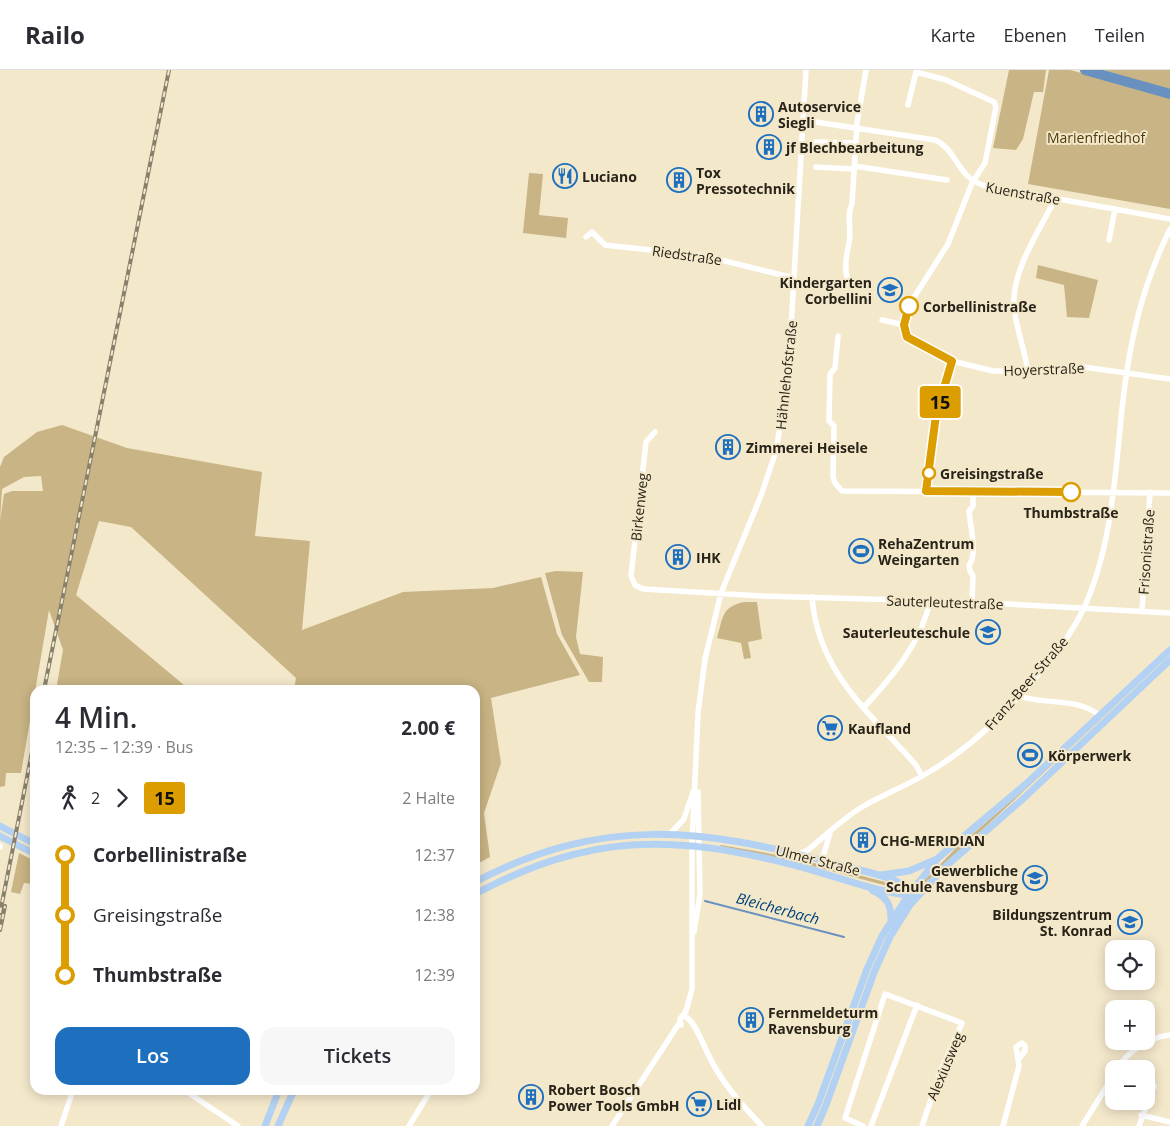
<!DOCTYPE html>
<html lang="de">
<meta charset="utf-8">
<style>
body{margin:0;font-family:"Open Sans",sans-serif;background:#f7f7f7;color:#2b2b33;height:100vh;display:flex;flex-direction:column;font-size:19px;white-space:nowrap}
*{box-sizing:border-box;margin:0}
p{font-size:16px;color:#7c7c81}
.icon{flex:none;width:28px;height:28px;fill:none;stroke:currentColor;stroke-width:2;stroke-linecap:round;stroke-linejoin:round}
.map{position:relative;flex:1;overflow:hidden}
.sheet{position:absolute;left:30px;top:615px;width:450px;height:410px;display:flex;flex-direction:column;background:#fff;border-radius:15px;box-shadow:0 2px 12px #0003}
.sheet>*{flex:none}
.badge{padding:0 10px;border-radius:4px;font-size:18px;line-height:32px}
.buttons{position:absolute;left:1105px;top:870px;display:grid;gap:10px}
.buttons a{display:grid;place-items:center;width:50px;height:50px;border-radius:10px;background:#fff;box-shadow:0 2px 12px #0003;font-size:25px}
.map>.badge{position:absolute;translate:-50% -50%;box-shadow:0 0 0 2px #fff}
.legs{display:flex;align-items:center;gap:8px;height:55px;padding:0 25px;font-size:16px}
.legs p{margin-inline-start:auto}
.headline{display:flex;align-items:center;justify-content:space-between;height:85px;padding:0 25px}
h1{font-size:28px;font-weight:600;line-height:38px}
.button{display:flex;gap:10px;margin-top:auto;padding:10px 25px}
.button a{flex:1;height:58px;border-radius:15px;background:#1e70bf;color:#fff;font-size:20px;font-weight:600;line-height:58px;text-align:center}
.button a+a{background:#f7f7f7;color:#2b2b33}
ul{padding:0 25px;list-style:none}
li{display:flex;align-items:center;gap:18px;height:60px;font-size:19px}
li i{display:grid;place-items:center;width:8px;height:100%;margin:0 6px;background:currentColor}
li i::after{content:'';width:12px;height:12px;margin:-6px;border:4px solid;border-radius:50%;background:#fff}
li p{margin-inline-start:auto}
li:first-child i{background:linear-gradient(#0000 50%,currentColor 0)}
li:last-child i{background:linear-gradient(currentColor 50%,#0000 0)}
header{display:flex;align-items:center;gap:30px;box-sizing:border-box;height:70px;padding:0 25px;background:#fff;border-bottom:1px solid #e1e1e2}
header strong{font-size:24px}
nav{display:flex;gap:28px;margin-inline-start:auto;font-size:18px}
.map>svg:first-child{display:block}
.green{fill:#c8b484;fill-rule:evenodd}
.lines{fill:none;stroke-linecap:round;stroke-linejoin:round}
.stream{stroke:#6891bf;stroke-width:2}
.river{stroke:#6891bf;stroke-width:10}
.minor{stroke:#fff;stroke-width:5.5}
.major{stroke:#b3d1f2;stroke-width:7}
.rail-casing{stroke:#88806c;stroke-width:4}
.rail{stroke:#f4e8cb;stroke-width:2;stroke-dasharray:5.5;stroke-linecap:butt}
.line-1-casing{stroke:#fff;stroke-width:11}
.line-1{stroke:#db9d00;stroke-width:8}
.stop-1-dot{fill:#fff;stroke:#db9d00;stroke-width:2.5}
.labels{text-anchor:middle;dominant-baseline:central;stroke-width:4;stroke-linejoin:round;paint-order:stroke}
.poi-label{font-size:14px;font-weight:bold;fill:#292419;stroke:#f4e8cb;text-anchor:start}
.park-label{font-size:14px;fill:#4d3b0b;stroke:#f4e8cb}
.street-label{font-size:14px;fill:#292419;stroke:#f4e8cb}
.stop-label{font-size:14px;font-weight:bold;fill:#292419;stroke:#f4e8cb;text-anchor:start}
.water-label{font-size:15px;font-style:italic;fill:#00427a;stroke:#f4e8cb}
</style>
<header>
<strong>Railo</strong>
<nav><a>Karte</a><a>Ebenen</a><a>Teilen</a></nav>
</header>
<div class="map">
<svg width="1170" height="1056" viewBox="0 0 1170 1056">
<rect width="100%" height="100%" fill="#f4e8cb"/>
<path class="green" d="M1009,0H1046L1043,22H1034L1023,69L1016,80L993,78Z
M1049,0H1070L1170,26V139L1028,114Z
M1104,0H1170V21L1165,19Z
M529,103L543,104L539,145L568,148L566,168L523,163Z
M1038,195L1098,210L1089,248L1067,247L1064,215L1036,208Z
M62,355L127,378L262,402L255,466L310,471L302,560L403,522L493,518L541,507L557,564L580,605L491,628L501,693L484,743L490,787L475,795V620H294L296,608L131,457L99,451L76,525L190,620H56L63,580L49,540L21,703H6L5,716L0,717V397L4,387L37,362ZM41,406L43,421H12L4,424L0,451L2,419L24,407Z
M556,501L583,502L576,567L580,584L603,587L602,612H589L562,565L545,503Z
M744,532H757L762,569L748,572L751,588L744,589L741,573L717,568C723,548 721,537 744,532Z
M1153,601L926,812L921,814L955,779L1025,719Z
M721,775L795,788L900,816L899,819L793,791L720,776Z
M19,783L35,791V814L24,813L20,824L11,822Z"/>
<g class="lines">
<path class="stream" d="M705,831L844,867"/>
<path class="river" d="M1085,0L1170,24"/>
<path class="minor" d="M908,35L916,2L946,10L994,32L996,37L985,93L972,113L948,174L911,232L904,255L907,267L952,291L993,301H1036L1083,297L1170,309
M802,50L935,70C958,80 956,108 986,116L1170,149
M815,72L856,73
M854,96L947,110
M816,97L853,99
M586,167L592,162L605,175L705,186L794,208
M1109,170L1115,139
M850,215C843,202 846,187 849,173C852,160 846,146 852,134L857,53L866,0
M882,250L904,255
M838,266L835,298L830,304L829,351L834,356L833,407L835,413L842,421L1170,423
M1028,302C1025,280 1016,259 1014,237C1011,201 1040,160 1055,129
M655,362L646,372L631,506L635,515L643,519L762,526L972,532L1170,543
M926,421L936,345L952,291
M812,527C818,603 869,642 916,695L922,706
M972,532L973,506L970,501L969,495C978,485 970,455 969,441L973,436V422
M1142,541L1150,422
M1019,626C1044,635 1079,627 1100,646
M864,637C893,606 921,573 930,531
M670,764L684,749L693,722
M0,777V776
M799,784L808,780C826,765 842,749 862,737C882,725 904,717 924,705C952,689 979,668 1002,644C1032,613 1065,578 1084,538C1112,476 1115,406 1122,339C1129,273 1141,219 1170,159
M822,790L830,763
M694,862L700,824L698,722
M684,946C694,949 703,974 708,984C721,1012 741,1034 762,1056
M681,955L680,949L686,941L692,919V775L698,643L705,589L721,523L762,423L776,381L788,309L806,0
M1117,999C1128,981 1149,967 1170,965
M184,1020L238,1056
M1141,1045L1170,1052
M61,1056L73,1020
M409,1056L431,1020
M612,1056L680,952
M863,1056L845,1048L885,924L962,953L941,1000L922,1056
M871,1056L917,935
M1003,1056L1019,996L1016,977L1022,973L1025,976V981L1018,990
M1082,1056L1114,1005
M1139,1056L1154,1016L1146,1011"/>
<path class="major" d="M0,756L35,774
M0,766L35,784
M881,805L909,801L937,789
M475,812C602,745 702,758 836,794C857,800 900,807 914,822
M872,820C886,827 891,833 891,849
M475,824C590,763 671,764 794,795C833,805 872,821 912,826
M265,1056L279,1020
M278,1056L294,1020
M808,1056L818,1034L867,899L882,866L908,826L938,788L1027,713L1170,580
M817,1056L826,1035L875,900L890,867L910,835L945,797L1025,727L1170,590"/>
<defs>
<path id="rail" d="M44,620L169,0
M0,843L35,667
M0,860L5,836"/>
</defs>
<use href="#rail" class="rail-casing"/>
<use href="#rail" class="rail"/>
</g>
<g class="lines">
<defs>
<path id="line-1" d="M909,236L904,255L907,267L952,291L936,345L926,421L1071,422"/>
</defs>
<use href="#line-1" class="line-1-casing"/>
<use href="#line-1" class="line-1"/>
</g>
<defs>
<symbol id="building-ring" viewBox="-11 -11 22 22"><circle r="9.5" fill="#f4e8cb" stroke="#1e70bf" stroke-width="1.5"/><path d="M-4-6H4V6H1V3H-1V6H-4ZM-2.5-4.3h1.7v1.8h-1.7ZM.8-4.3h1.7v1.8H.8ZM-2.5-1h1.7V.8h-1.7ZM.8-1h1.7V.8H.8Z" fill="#1e70bf"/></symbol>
<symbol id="restaurant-ring" viewBox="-11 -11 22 22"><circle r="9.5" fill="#f4e8cb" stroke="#1e70bf" stroke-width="1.5"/><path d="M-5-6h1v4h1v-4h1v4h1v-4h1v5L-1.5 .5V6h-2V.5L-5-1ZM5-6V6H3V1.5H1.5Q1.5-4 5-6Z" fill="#1e70bf"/></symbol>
<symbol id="school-ring" viewBox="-11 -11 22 22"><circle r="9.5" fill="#f4e8cb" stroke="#1e70bf" stroke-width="1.5"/><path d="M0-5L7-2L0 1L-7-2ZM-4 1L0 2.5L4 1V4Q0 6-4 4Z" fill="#1e70bf"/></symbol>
<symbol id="stadium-ring" viewBox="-11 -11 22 22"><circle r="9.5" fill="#f4e8cb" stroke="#1e70bf" stroke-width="1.5"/><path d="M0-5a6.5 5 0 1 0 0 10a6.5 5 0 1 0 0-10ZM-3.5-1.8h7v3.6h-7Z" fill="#1e70bf"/></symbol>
<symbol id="supermarket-ring" viewBox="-11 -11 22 22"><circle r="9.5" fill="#f4e8cb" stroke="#1e70bf" stroke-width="1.5"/><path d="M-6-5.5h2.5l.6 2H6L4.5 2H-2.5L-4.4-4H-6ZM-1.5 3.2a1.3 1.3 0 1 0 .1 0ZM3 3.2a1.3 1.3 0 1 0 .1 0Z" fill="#1e70bf"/></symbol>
</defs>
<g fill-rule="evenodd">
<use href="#building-ring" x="747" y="30" width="28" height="28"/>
<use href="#building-ring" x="755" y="63" width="28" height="28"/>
<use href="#restaurant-ring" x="551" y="92" width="28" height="28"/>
<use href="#building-ring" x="665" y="96" width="28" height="28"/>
<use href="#school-ring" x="876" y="206" width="28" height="28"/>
<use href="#building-ring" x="714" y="363" width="28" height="28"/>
<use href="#stadium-ring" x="847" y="467" width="28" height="28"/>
<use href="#building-ring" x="664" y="473" width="28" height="28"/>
<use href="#school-ring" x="974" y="548" width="28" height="28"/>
<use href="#supermarket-ring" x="816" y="644" width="28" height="28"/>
<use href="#stadium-ring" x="1016" y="671" width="28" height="28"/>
<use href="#building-ring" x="849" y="756" width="28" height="28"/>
<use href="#school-ring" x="1021" y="794" width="28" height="28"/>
<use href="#school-ring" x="1116" y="838" width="28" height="28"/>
<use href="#building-ring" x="737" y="936" width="28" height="28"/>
<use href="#building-ring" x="517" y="1013" width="28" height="28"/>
<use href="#supermarket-ring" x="685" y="1020" width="28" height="28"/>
</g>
<g class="stop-1-dot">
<circle cx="909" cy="236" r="9"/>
<circle cx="929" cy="403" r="6"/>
<circle cx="1071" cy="422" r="9"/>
</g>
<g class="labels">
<g class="poi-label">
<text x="778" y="36">Autoservice<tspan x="778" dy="16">Siegli</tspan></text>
<text x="786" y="77">jf Blechbearbeitung</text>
<text x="696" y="102">Tox<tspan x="696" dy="16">Pressotechnik</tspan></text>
<text x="582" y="106">Luciano</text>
<text x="872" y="212" text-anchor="end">Kindergarten<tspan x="872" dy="16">Corbellini</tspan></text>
<text x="746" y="377">Zimmerei Heisele</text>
<text x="878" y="473">RehaZentrum<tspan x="878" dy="16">Weingarten</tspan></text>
<text x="696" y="487">IHK</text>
<text x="970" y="562" text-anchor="end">Sauterleuteschule</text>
<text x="848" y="658">Kaufland</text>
<text x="1048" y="685">Körperwerk</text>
<text x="880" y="770">CHG-MERIDIAN</text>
<text x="1018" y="800" text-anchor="end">Gewerbliche<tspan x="1018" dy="16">Schule Ravensburg</tspan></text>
<text x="1112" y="844" text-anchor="end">Bildungszentrum<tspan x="1112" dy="16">St. Konrad</tspan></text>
<text x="768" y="942">Fernmeldeturm<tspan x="768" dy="16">Ravensburg</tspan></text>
<text x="548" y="1019">Robert Bosch<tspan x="548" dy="16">Power Tools GmbH</tspan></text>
<text x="716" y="1034">Lidl</text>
</g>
<g class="park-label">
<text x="1096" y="67">Marienfriedhof</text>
</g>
<g class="street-label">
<text transform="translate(1023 123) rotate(10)">Kuenstraße</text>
<text transform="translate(687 185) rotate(8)">Riedstraße</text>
<text transform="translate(1044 299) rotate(-2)">Hoyerstraße</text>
<text transform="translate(786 305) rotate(-84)">Hähnlehofstraße</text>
<text transform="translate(639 437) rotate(-84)">Birkenweg</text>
<text transform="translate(1146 482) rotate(-86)">Frisonistraße</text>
<text transform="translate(945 532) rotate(2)">Sauterleutestraße</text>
<text transform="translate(1026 613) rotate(-49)">Franz-Beer-Straße</text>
<text transform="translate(818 790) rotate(14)">Ulmer Straße</text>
<text transform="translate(945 996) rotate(-67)">Alexiusweg</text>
</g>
<g class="stop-label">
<text x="923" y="236">Corbellinistraße</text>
<text x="940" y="403">Greisingstraße</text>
<text x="1071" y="442" text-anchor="middle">Thumbstraße</text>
</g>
<g class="water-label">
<text transform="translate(778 838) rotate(15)">Bleicherbach</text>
</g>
</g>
</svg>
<div class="buttons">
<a><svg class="icon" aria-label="locate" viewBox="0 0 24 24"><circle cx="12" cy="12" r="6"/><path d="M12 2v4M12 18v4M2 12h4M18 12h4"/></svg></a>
<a>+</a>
<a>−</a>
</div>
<b class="badge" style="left:940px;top:332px;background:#db9d00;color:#111">15</b>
<section class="sheet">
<div class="headline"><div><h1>4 Min.</h1><p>12:35 – 12:39 · Bus</p></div><b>2.00 €</b></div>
<div class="legs"><svg class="icon" aria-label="walk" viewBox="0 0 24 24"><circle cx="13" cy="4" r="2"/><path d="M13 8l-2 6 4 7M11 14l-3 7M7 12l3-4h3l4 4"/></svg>2<svg class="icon" aria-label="forward" viewBox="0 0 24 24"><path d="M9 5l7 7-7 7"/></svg><b class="badge" style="background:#db9d00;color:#111">15</b><p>2 Halte</p></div>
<ul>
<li><i style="color:#db9d00"></i><b>Corbellinistraße</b><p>12:37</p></li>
<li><i style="color:#db9d00"></i><span>Greisingstraße</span><p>12:38</p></li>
<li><i style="color:#db9d00"></i><b>Thumbstraße</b><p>12:39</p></li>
</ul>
<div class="button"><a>Los</a><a>Tickets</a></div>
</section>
</div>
